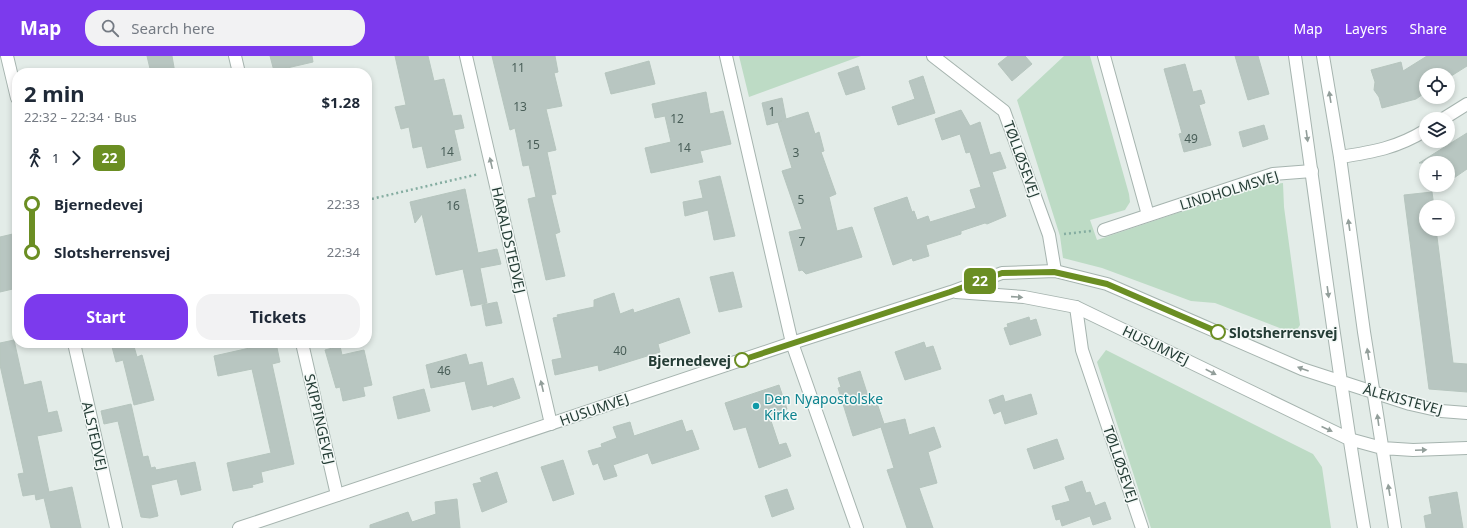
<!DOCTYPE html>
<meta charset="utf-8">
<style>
body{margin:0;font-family:"Noto Sans",sans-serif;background:#f2f2f3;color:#1f2937;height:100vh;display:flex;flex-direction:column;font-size:15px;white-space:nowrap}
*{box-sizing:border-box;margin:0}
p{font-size:13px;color:#747a83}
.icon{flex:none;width:22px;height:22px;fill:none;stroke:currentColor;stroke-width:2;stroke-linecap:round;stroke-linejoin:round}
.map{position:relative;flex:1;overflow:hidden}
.details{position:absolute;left:12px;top:12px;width:360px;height:280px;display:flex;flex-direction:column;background:#fff;border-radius:16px;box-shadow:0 2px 6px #0003}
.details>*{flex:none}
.badge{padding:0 8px;border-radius:6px;font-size:14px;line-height:26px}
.controls{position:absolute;left:1419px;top:12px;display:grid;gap:8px}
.controls a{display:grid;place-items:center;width:36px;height:36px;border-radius:50%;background:#fff;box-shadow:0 2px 6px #0003;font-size:20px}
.map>.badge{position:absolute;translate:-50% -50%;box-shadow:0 0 0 2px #fff}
.legs{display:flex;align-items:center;gap:6px;height:44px;padding:0 12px;font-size:13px}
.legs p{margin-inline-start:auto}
.overview{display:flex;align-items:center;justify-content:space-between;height:68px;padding:0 12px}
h1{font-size:22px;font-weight:700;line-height:30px}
.cta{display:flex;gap:8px;margin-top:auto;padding:8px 12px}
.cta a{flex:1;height:46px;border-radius:16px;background:#7c3aed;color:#fff;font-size:16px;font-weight:700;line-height:46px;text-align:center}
.cta a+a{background:#f2f2f3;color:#1f2937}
ul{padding:0 12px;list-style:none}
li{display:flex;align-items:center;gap:14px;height:48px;font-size:15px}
li i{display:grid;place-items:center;width:6px;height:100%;margin:0 5px;background:currentColor}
li i::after{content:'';width:10px;height:10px;margin:-5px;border:3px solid;border-radius:50%;background:#fff}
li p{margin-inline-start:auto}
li:first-child i{background:linear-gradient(#0000 50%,currentColor 0)}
li:last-child i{background:linear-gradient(currentColor 50%,#0000 0)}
header{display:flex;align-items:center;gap:24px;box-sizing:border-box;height:56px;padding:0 20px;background:#7c3aed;color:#fff}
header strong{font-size:19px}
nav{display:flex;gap:22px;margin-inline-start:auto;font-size:14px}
.search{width:280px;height:36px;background:#f2f2f3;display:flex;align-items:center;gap:10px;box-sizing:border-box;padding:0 14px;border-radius:16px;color:#747a83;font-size:15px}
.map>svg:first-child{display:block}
.green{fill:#bddbc5}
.building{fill:#b8c6c1;stroke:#b6c5be}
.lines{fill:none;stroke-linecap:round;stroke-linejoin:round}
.minor-casing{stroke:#a6b4af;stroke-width:14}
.tertiary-casing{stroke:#a6b4af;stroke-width:14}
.path{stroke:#85ada1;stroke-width:2.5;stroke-dasharray:2 3;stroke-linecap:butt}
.minor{stroke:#fff;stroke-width:12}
.tertiary{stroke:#fff;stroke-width:12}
.oneway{fill:#929e9a}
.line-1-casing{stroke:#fff;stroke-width:9}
.line-1{stroke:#6b8e23;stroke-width:6}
.stop-1-dot{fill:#fff;stroke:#6b8e23;stroke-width:2}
.culture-dot{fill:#0f9aa8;stroke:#f3f8f6;stroke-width:1.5}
.labels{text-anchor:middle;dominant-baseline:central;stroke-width:3;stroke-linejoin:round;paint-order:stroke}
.number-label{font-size:12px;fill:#495e58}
.street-label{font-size:14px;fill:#243c35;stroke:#f3f8f6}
.stop-label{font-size:14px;font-weight:bold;fill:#243c35;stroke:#f3f8f6;text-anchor:start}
.culture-label{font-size:14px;fill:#0d838f;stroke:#f3f8f6;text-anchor:start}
</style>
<header>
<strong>Map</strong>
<div class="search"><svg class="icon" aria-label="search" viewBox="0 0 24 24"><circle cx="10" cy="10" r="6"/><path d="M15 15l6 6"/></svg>Search here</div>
<nav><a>Map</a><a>Layers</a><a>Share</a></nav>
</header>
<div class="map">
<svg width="1467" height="472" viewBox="0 0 1467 472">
<rect width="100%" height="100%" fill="#e3ece8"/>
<path class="green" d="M739,0H861L749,41Z
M1064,0H1090L1129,138L1130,146L1125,154L1090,164L1097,184L1258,130L1283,127L1284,151L1300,269L1296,275L1290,276L1215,247L1191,245L1102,212L1063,202L1060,180L1017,44Z
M1106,294L1313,398L1322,411L1331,472H1151L1097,306Z"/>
<path class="building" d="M147,0H172L175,17H151Z
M270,0H312L313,6L274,15Z
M395,0H428L434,25L444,23L453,60L461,59L464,72L454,74L461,104L427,112L422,90L413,92L409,71L401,73L395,51L406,49Z
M492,0H555L558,16L554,17L562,50L546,53L556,94L547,96L556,138L551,139L560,176L555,178L565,220L546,224L528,143L536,141L529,109L523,110L515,72L510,74Z
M1008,0H1025L1032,8L1012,25L998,8Z
M1235,0H1258L1269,38L1248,44Z
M1427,0H1467V10L1448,22V19H1426V36L1416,43L1382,52L1379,41L1374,34L1375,26L1371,14L1401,6L1403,15Z
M649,5L655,28L611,38L605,17Z
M1185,8L1193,36L1201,34L1205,47L1199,49L1211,89L1184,96L1179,78L1182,77L1164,13Z
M858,10L865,33L846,39L838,17Z
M923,20L935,57L898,69L892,51L915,43L909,25Z
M706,36L710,58L723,55L731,88L700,95L703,106L651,117L645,92L671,86L665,60L655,62L652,48Z
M782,42L786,63L808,56L815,78L819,76L824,95L821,96L836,138L829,141L837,175L852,171L862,201L806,218L802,214L799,215L789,176L802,173L782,115L792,112L778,66L782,65L767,69L762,47Z
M961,54L970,70L980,66L990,99L1000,96L1006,112L992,116L1006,160L987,168L985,167L961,175V178L926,189L929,200L913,205L912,202L893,209L874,152L907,141L912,156L914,155L917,164L928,160L930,166L976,152L970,134L981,131L970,96L966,97L960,78L942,84L935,63Z
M1264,69L1268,83L1243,91L1239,76Z
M1467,77V113L1448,126V107H1419Z
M720,120L735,180L714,184L708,154L685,160L683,146L703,142L699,125Z
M465,133L478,197L497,193L501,208L480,212L487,247L471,250L463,213L436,219L422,158L415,167L410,146Z
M1432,136L1434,151H1426V173H1436L1453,307L1467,308V336L1429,333L1404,139Z
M17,177V232L0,236V181Z
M733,216L742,251L719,256L710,221Z
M614,237L620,258L633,253L634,257L679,242L690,277L658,288L660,296L599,315L598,309L555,319L552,304L562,302L553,262L558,261L557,259L594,251V244Z
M497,246L502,267L486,270L482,249Z
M1029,261L1030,265L1036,263L1041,279L1010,289L1004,272L1008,271L1007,268Z
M14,284L24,329L41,325L48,357L57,355L62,375L37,380L49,436L72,431L81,472H51L44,442L36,444L35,438L23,440L18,418L24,417L0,309V287Z
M924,286L926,292L933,290L941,313L905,324L895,296Z
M111,287H133L137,301L142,299L154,344L134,349L123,304L116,306Z
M272,287H276L280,306L272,308L294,408L261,416L263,426L252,429L253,431L233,435L227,407L271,397L252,313L218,320L214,300Z
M340,290L342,299L364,294L372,329L363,331L365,340L343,345L340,331L336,332L325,294Z
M466,298L469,309L482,306L487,330L513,322L520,342L493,351V349L472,354L465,325L431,332L426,309Z
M860,315L869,343L875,341L884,368L905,363L909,379L934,371L941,391L928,396L937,427L919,432L933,472H907L887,414L894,412L881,371L853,380L838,332L841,331L838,322Z
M779,329L787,353L769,359L779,389L786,387L791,400L759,412L746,371L734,374L725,347Z
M424,333L430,355L398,363L393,341Z
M1031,338L1037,358L1005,368L1001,355L994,358L989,344L1003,339L1005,346Z
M131,348L143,401L148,400L151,412L155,411L156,414L195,406L201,434L181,439L177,423L151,429L158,460L150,462L141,461L118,365L104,368L101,355Z
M682,364L686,376L692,374L699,393L652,408L648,397L613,409L617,420L604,424L598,407L593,409L588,395L602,391L601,388L617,382L613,371L630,366L634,380Z
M1057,383L1064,403L1034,413L1027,393Z
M563,404L574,438L553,445L541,411Z
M497,416L507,446L482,456L473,428L482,426L480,422Z
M1082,425L1086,437L1090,436L1095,450L1105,446L1111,463L1093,469L1090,460L1062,470L1060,463L1056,464L1052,450L1070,445L1065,431Z
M787,433L794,453L772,461L765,440Z
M1457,436L1463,472H1426L1424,460L1432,458L1429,441Z
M457,443L460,472H370V469L408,456L412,466L436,458L435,446Z"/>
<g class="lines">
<defs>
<path id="minor" d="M7,0L17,42
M235,0L239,17
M466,0L551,368
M726,0L792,287L857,472
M933,0L1004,55L1049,179L1055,215
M1104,0L1148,159
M1443,63L1467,48
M1340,101C1373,96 1397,92 1426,74
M1104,174L1273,118L1312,115
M1076,251L1082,294L1142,472
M74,287L116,472
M302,287L337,439"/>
<path id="tertiary" d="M1295,0C1318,157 1337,315 1364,472
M1323,0L1340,101L1364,276L1395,472
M956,236L1024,241L1076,251L1349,383L1382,392L1413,394L1467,392
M239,472L792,287L951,236L1002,217L1055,215L1107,228L1302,313L1410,348L1441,355L1467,357"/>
</defs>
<use href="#minor" class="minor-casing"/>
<use href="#tertiary" class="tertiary-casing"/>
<path class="path" d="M367,144L479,118
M1064,178L1091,175"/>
<use href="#minor" class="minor"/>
<use href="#tertiary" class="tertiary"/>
</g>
<defs><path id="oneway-solid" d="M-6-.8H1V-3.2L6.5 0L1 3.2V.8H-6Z"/></defs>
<g class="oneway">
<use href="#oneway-solid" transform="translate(1330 41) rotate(-99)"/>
<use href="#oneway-solid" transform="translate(1307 80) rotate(82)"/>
<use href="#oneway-solid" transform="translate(491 107) rotate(-103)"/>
<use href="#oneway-solid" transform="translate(1349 169) rotate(-98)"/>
<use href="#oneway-solid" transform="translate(1328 236) rotate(82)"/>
<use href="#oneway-solid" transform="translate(1017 241) rotate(4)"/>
<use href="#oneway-solid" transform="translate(1368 298) rotate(-99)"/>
<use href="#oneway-solid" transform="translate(1303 313) rotate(-160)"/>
<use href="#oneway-solid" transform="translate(1211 316) rotate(27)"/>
<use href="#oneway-solid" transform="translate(542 330) rotate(-103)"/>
<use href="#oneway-solid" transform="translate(1378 364) rotate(-98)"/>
<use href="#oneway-solid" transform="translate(1327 373) rotate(24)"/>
<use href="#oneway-solid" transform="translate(1421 394) rotate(-2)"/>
<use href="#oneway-solid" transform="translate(1389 434) rotate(-99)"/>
</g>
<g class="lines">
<defs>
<path id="line-1" d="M742,304L950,236L1002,217L1054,216L1107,228L1218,276"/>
</defs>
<use href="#line-1" class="line-1-casing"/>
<use href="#line-1" class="line-1"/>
</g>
<g class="stop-1-dot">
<circle cx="1218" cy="276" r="7"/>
<circle cx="742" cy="304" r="7"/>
</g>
<circle class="culture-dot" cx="756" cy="350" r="4"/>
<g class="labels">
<g class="number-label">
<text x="518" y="11">11</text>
<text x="520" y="50">13</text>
<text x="772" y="55">1</text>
<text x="677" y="62">12</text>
<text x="1191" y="82">49</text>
<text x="533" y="88">15</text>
<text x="684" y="91">14</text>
<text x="447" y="95">14</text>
<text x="796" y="96">3</text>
<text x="801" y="143">5</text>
<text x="453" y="149">16</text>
<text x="802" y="185">7</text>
<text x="620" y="294">40</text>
<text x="444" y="314">46</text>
</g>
<g class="street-label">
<text transform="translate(1022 103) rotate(70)">TØLLØSEVEJ</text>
<text transform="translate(1229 134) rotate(-17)">LINDHOLMSVEJ</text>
<text transform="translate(509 184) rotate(77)">HARALDSTEDVEJ</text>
<text transform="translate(1156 289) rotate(26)">HUSUMVEJ</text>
<text transform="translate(1403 343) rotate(15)">ÅLEKISTEVEJ</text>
<text transform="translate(594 353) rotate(-19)">HUSUMVEJ</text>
<text transform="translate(320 363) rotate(77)">SKIPPINGEVEJ</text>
<text transform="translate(95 380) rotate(77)">ALSTEDVEJ</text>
<text transform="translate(1121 408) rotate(71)">TØLLØSEVEJ</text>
</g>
<g class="stop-label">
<text x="1229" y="276">Slotsherrensvej</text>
<text x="731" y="304" text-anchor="end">Bjernedevej</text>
</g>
<g class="culture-label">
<text x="764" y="342">Den Nyapostolske<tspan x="764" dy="16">Kirke</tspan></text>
</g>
</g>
</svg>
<div class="controls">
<a><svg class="icon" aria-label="locate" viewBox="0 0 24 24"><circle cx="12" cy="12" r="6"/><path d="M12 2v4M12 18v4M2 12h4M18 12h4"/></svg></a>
<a><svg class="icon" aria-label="layers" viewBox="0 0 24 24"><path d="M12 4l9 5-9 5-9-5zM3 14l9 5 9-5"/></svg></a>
<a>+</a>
<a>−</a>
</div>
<b class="badge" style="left:980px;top:225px;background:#6b8e23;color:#fff">22</b>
<section class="details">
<div class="overview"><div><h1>2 min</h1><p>22:32 – 22:34 · Bus</p></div><b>$1.28</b></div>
<div class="legs"><svg class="icon" aria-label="walk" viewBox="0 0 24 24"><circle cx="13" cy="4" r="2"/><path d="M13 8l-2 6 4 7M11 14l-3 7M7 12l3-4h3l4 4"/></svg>1<svg class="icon" aria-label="forward" viewBox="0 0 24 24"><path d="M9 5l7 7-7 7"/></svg><b class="badge" style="background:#6b8e23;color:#fff">22</b></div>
<ul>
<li><i style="color:#6b8e23"></i><b>Bjernedevej</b><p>22:33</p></li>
<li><i style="color:#6b8e23"></i><b>Slotsherrensvej</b><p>22:34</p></li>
</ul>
<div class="cta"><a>Start</a><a>Tickets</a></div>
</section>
</div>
